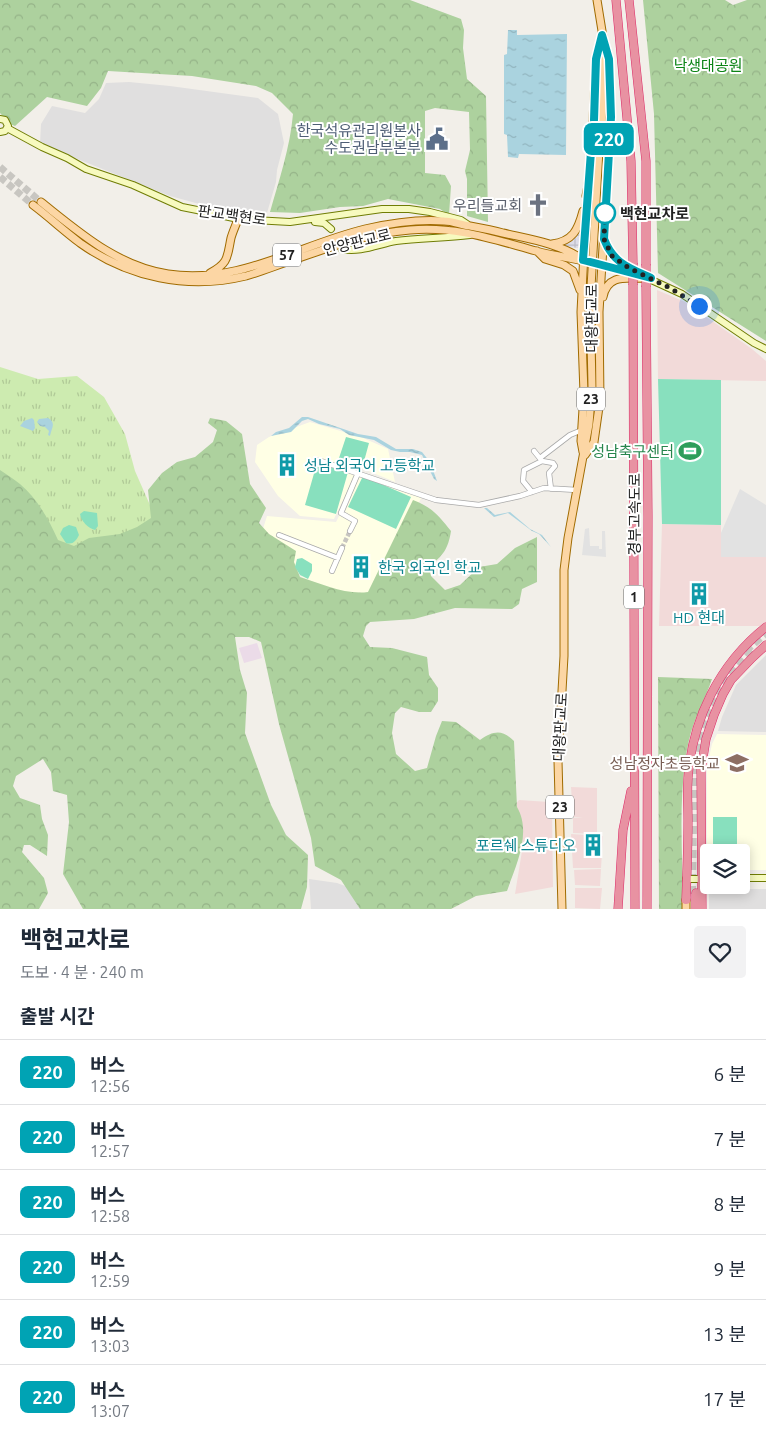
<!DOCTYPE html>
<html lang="ko">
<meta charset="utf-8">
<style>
body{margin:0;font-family:Ubuntu,"Noto Sans KR",sans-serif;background:#f2f2f3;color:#1f2937;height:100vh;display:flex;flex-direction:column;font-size:19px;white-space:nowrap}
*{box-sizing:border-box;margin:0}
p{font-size:16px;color:#747a83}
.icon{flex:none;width:28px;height:28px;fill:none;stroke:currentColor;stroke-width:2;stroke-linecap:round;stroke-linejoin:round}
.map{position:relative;height:909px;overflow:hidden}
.details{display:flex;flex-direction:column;background:#fff;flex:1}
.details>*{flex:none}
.badge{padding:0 10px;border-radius:8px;font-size:18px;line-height:32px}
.buttons{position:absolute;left:700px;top:844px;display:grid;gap:10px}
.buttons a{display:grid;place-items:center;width:50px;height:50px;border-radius:5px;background:#fff;box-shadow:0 2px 12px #0003;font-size:25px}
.you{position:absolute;width:25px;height:25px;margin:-12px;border:4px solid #fff;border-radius:50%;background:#1a73e8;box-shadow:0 0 0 8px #1a73e833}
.map>.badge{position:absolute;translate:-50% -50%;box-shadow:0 0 0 2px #fff}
h2{padding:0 20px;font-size:19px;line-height:45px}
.round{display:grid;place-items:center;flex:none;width:52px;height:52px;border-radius:5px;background:#f2f2f3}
.overview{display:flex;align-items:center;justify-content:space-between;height:85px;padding:0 20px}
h1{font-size:24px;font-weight:700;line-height:38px}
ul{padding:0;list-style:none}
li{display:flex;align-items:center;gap:15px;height:65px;padding:0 20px;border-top:1px solid #e0e1e3}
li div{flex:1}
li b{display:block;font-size:19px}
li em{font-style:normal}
li .badge{min-width:55px;font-weight:700;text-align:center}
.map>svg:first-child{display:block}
.residential{fill:#e0dfdf}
.commercial{fill:#f2dad9}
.industrial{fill:#ebdbe8}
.education{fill:#ffffe5}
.grass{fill:url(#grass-tufts)}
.forest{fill:url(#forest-crowns)}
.pitch{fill:#88e0be}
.parking{fill:#e2e2e2}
.plaza{fill:url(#plaza-grid)}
.water{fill:url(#water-ripples)}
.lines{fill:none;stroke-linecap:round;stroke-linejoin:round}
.street-tunnel{stroke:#c8c6c1;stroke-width:4.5;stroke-dasharray:4.5 2;stroke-linecap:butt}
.primary-tunnel{stroke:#c8c6c1;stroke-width:7;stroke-dasharray:7 3.5;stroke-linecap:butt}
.highway-tunnel{stroke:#c8c6c1;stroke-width:8;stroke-dasharray:8 4;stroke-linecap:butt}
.street-casing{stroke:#a9a9a9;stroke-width:6}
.secondary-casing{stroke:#707d05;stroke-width:8}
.primary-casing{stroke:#a06b00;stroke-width:9}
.highway-casing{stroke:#dc2a67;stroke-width:9}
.street{stroke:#fff;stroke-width:4.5}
.secondary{stroke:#f7fabf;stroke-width:6}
.primary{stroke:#fcd6a4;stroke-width:7}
.highway{stroke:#e892a2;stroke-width:8}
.primary-bridge-casing{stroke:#a06b00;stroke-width:9;stroke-linecap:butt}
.highway-bridge-casing{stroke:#dc2a67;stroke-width:9;stroke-linecap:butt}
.primary-bridge{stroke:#fcd6a4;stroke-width:7}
.highway-bridge{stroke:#e892a2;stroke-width:8}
.line-casing{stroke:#fff;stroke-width:11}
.line{stroke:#00a3b4;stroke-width:8}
.walk{stroke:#222;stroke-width:5;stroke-dasharray:0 9}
.stop-dot{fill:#fff;stroke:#00a3b4;stroke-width:2.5}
.labels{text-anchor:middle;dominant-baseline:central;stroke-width:4;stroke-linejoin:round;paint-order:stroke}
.shield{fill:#fff;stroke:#646464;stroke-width:1}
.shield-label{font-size:14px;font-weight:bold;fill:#222}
.park-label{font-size:15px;fill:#0c8416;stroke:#fff}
.service-label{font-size:15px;fill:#4e5e75;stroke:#fff;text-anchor:end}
.worship-label{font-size:15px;fill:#5b616d;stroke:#fff;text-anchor:end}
.stop-label{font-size:15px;font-weight:bold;fill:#222;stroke:#fff;text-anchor:start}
.street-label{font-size:15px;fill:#222;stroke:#fff}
.leisure-label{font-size:15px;fill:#27864d;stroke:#fff;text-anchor:end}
.culture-label{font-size:15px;fill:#0d838f;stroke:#fff;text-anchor:start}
.education-label{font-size:15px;fill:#785e54;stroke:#fff;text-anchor:end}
</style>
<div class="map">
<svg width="766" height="909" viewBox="0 0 766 909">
<defs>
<pattern id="grass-tufts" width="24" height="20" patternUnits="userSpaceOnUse" patternTransform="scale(1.25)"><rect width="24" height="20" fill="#cdebb0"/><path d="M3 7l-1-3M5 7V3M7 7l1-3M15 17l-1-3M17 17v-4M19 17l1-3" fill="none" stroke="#b0c997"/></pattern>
<pattern id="forest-crowns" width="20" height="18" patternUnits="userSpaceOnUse" patternTransform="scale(1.25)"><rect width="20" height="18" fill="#add19e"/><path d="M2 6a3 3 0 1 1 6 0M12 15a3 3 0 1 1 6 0" fill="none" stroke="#95b388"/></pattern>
<pattern id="plaza-grid" width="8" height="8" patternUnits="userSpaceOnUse" patternTransform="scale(1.25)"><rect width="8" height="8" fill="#dddde8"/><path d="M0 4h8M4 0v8" fill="none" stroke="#bdbdc7"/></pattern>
<pattern id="water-ripples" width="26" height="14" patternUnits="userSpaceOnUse" patternTransform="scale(1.25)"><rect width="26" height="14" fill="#aad3df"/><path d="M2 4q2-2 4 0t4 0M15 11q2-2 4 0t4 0" fill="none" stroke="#92b5bf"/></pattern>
</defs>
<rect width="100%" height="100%" fill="#f2efe9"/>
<path class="residential" d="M129,82L170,86L258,98L278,114L284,143L277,170L276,182L267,213L218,209L170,196L40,144L41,124L52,106L85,113L99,99L106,83Z
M766,655V732L718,731L722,717L736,685Z
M309,879L337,883L389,902L400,909H311Z
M713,889H766V909H709V893Z"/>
<path class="commercial" d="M657,290L685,302L752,349L766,361V381L658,379Z
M662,524L721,525V557H766V623L761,626H659Z
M571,787L597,788V834L573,833V818H583L573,817Z
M519,800L549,802L552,809L553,887L515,894L523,845L520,819L514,806Z
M571,834L603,836L601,868H573Z
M601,869L600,886L575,885L574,870Z
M575,888H602L600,909L575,908Z"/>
<path class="industrial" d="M257,643L262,658L244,663L239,648Z"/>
<path class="education" d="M310,422L361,437L388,449L395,482L359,467L334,519L300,516L278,496L255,462L257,445L269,437Z
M360,474L422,496L371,607L302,577L262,532L267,516L336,522Z
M717,734L766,735V870H741V852H709V868L707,865V767L712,744Z"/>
<path class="grass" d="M0,367L38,379L77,376L104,397L125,434L135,471L157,521L87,565L60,544L0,483Z"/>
<path class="forest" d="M0,0H410L461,19L464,30L463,48L467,79L486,96L488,222L467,216V179L465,171L470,150L469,112L435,108L425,111V173L445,175L451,186L449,215L440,209L388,199L363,206L340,207L300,213L270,212C279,180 290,148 293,114L272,93L256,86L192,76L108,71L101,88L87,106L47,97L15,126L10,124L0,113Z
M643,0H725L733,5L747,0H766V341L658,273L654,114Z
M210,418L226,421L242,434L250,484L266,508L259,523L269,534L296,551L294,562L300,577C322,584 345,595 368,592L413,500C432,507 439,516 451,531C448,550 443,555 429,567L431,576L445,590L460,585L479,567L497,564L515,548L537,537V582L522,589L519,604L512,609L455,608L414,619L370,622L366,626L363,636L370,647L392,648L427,657L429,675L438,688V701L431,712H419L401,707L395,713L392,733L396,754L415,771L427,768L436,736L442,721L456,722L480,740C493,731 502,729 514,741L517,807C532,833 516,865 507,891L476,896L451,909H360L341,880L315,866L311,838L279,724L261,642L249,637H235L240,670L247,693L245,733L271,805L286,835L308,855L307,887L301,909H83L63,874L69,822L67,795L53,791L51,772L43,759L16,776L13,786L20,798L40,805L42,819L48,835L47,856L30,845H24L22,852L44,878L48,893L39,909H0V470C7,475 14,479 20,484C37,498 49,520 58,540L74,546L89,538L120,534L137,527L151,518L148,490L162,473L177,462L195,457L213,442L217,430L208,423Z
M658,677L712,679C705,700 694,718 689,740C677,793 683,855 683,909H659Z"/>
<path class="pitch" d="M658,379L721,380V525L662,524Z
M346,437L369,443L363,465L339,458Z
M317,463L348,472L336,514L305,505Z
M363,476L411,497L396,529L348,507Z
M84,511L97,513L98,526L95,530C88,528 81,521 80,514Z
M69,525L76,527L79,535C76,541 73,545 66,543L60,534L63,528Z
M302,558L312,564V571L308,579L300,575L295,567L297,559Z
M713,817H737V852H713Z"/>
<path class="parking" d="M740,489L766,505V557H721V533Z
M589,528L590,546H599V549H602V531H605L606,557L582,555L585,529Z"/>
<path class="plaza" d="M581,230L578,248L559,246L576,237Z"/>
<path class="water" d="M508,30H517V35L567,34L566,155L519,154L518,158L508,157L507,135L504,134V55L507,54Z
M302,417H308L358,434L376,437L396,449H413L422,452L430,462L437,481L434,479L422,455L410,452H400L391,450L374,440L349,435L340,429L319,424L308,419L302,421L291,432L271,436L276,432L289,428Z
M32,418L34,420L35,428L33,431L20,426L24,421Z
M48,418C57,423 51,429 50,436L48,435L49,431L45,427L40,426L37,422L39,419Z
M484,508H487L495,515L510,512L530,529L542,535L551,547L539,534L532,531L508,513L494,517Z"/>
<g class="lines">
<path class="street-tunnel" d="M342,548L350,531"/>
<path class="primary-tunnel" d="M0,167L41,202
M0,177L33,205"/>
<path class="highway-tunnel" d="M745,651L766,633
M698,764C703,720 722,678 755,649
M692,894L694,754"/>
<defs>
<path id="street" d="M534,451L542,461L553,463L555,466L549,473L551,489
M540,458L570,435L582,430
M318,460L436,500L479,505L520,496L544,488L577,490
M532,492L523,481L524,470L542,461
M350,531L355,521L341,513L358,473
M279,535L338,558
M332,571L342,548"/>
<path id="secondary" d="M0,119L5,120L8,126L5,131L0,132
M7,128L42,147L67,158L86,169L133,185L182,207L197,210L238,219L290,222L382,209H409L430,212L461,220L467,224
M315,222L324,223L331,229
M342,249C359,253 379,244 396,241C420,238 445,238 470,235
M603,266L638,275
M647,278L682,294L754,343L766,349
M741,878H766
M686,879H709"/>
<path id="primary" d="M597,0L603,37
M599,150L603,106L604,51
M586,196C597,144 589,87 602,35
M41,202C80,233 117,266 168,274C238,285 299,245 365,229C391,223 418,219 444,221C453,221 461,225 470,226C481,228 492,230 503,233C529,239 556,243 579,257
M33,205C49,217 64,231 80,243C129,278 188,290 246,276C263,271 280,264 296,259C333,246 370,233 410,230C456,226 492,239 536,251C558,257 581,259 603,266
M605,243C613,263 633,270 650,278
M552,244C573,241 578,230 583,211
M537,251L545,259L564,265L573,271L580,290
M210,273C229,263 227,257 231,238C233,231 236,225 238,219
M603,297C608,271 631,280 651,278
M583,452L581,441L584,393L581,312L587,193
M585,455L594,442L600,400L599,312L611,117L609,59L602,35
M686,900V909
M562,909L558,761L564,656V570L568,538L589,424L592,387L591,340"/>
<path id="highway" d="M616,0L631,161L633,263
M629,0L646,161V264
M633,285L635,909
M646,287L648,516L647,909
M696,893V909
M686,900C687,873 688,847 688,820C688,806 687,792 688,778C692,720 719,664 766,627
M618,909L623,830L631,791
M702,909L701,770L706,739L714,715L723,694L731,680L752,658L766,645"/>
</defs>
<use href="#street" class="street-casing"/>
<use href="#secondary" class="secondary-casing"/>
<use href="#primary" class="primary-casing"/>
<use href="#highway" class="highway-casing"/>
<use href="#street" class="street"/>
<use href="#secondary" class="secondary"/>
<use href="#primary" class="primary"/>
<use href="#highway" class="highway"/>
<defs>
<path id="primary-bridge" d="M591,340V287L599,150"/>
<path id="highway-bridge" d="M633,263V285
M646,287V264"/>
</defs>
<use href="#primary-bridge" class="primary-bridge-casing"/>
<use href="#highway-bridge" class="highway-bridge-casing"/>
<use href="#primary-bridge" class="primary-bridge"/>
<use href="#highway-bridge" class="highway-bridge"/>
</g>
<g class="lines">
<defs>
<path id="line" d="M592,138L583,260L651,278C629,268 613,263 604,239L611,117L609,59L602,35L596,59L594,120"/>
</defs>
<use href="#line" class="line-casing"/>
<use href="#line" class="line"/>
<path class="walk" d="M605,213L604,239L612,256L629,268L670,288L699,306"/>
</g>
<defs>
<symbol id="civic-bare" viewBox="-9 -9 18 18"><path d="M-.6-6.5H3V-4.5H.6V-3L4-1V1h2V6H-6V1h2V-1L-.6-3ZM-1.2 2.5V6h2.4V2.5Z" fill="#5c6f8a" stroke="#fff" stroke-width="2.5" paint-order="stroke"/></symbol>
<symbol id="church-bare" viewBox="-9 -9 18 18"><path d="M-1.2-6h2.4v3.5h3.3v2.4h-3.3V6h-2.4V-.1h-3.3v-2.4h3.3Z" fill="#6b7280" stroke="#fff" stroke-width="2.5" paint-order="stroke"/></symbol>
<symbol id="stadium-bare" viewBox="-9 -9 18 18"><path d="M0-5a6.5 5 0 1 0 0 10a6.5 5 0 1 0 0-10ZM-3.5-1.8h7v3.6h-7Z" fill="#2e9e5b" stroke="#fff" stroke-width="2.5" paint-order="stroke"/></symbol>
<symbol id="building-bare" viewBox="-9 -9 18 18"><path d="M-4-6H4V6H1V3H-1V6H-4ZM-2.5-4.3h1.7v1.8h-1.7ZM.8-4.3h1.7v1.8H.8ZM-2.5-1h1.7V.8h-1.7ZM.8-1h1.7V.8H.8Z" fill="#0f9aa8" stroke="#fff" stroke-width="2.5" paint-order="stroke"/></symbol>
<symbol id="school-bare" viewBox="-9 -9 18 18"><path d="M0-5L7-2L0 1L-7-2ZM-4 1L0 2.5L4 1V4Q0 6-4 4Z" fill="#8d6e63" stroke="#fff" stroke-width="2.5" paint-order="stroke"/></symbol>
</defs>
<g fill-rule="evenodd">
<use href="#civic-bare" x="421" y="123" width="32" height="32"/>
<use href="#church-bare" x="522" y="189" width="32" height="32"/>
<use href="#stadium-bare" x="674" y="435" width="32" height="32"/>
<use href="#building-bare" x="271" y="449" width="32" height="32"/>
<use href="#building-bare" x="345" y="551" width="32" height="32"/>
<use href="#building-bare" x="683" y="578" width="32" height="32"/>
<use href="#school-bare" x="721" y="747" width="32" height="32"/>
<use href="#building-bare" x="577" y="829" width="32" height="32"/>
</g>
<circle class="stop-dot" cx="605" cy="213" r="10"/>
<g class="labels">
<g class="shield">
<rect x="273" y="243.5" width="28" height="23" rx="4"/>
<rect x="577" y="387.5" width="28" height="23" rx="4"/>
<rect x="624" y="585.5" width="20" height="23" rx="4"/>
<rect x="546" y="795.5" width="28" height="23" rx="4"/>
</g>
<g class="shield-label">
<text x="287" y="255">57</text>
<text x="591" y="399">23</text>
<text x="634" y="597">1</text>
<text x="560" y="807">23</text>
</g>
<g class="park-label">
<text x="708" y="65">낙생대공원</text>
</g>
<g class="service-label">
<text x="421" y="130">한국석유관리원본사<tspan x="421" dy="17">수도권남부본부</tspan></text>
</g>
<g class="worship-label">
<text x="522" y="205">우리들교회</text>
</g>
<g class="stop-label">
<text x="620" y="213">백현교차로</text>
</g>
<g class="street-label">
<text transform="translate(232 215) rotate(8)">판교백현로</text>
<text transform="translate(357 242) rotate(-14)">안양판교로</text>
<text transform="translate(591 318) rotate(-90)">대왕판교로</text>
<text transform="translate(634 514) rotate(-90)">경부고속도로</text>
<text transform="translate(560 727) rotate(-87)">대왕판교로</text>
</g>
<g class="leisure-label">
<text x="674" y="451">성남축구센터</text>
</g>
<g class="culture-label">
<text x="304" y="465">성남 외국어 고등학교</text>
<text x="378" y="567">한국 외국인 학교</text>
<text x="699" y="617" text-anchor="middle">HD 현대</text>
<text x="576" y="845" text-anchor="end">포르쉐 스튜디오</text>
</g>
<g class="education-label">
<text x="720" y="763">성남정자초등학교</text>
</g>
</g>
</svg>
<div class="buttons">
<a><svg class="icon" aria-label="layers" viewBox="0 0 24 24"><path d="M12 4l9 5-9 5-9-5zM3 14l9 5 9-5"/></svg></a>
</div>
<div class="you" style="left:699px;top:306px"></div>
<b class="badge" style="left:609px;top:139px;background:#00a3b4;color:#fff">220</b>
</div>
<section class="details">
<div class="overview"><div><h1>백현교차로</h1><p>도보 · 4 분 · 240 m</p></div><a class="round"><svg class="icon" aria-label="heart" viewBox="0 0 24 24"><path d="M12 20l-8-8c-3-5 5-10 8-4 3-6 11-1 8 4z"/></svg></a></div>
<h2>출발 시간</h2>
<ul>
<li><span class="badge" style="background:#00a3b4;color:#fff">220</span><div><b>버스</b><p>12:56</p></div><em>6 분</em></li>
<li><span class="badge" style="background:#00a3b4;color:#fff">220</span><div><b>버스</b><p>12:57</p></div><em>7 분</em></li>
<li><span class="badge" style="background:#00a3b4;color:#fff">220</span><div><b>버스</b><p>12:58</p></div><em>8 분</em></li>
<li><span class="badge" style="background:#00a3b4;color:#fff">220</span><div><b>버스</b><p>12:59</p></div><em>9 분</em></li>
<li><span class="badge" style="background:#00a3b4;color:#fff">220</span><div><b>버스</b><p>13:03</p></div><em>13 분</em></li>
<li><span class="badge" style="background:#00a3b4;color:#fff">220</span><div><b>버스</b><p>13:07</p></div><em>17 분</em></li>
</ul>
</section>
